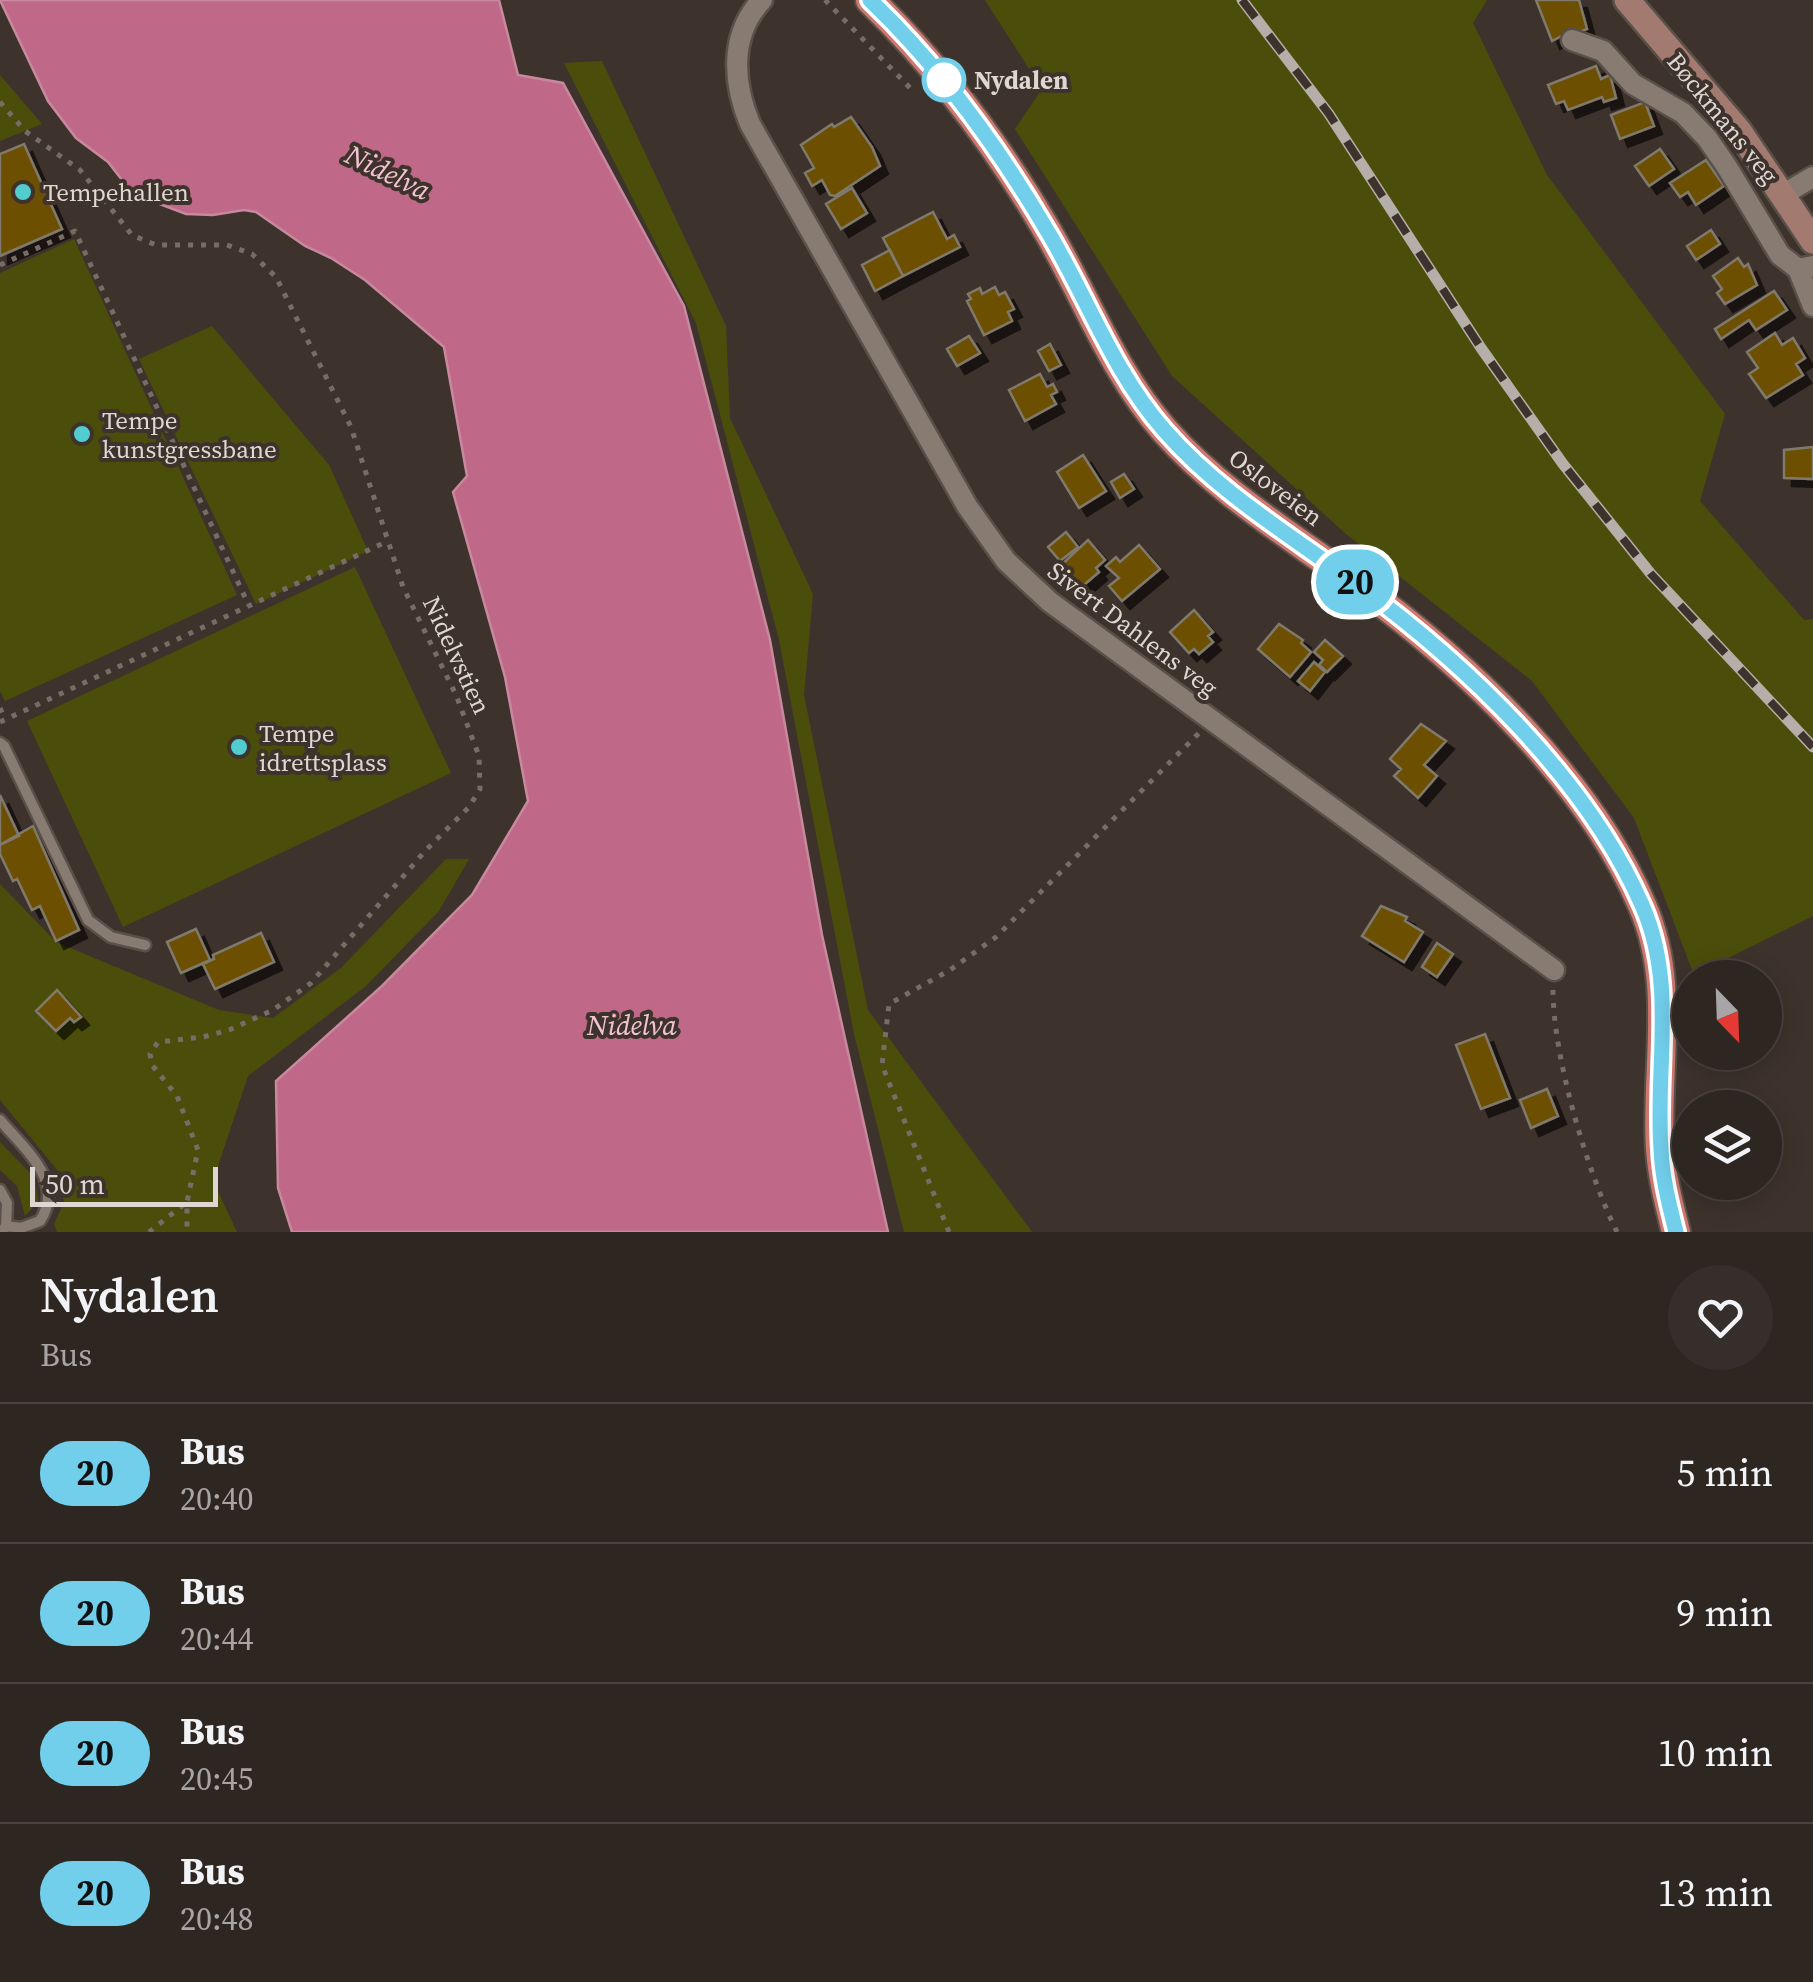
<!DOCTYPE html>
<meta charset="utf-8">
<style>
body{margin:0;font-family:"Source Serif 4",serif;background:#362e2a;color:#f1f3f6;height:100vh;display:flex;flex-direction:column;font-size:38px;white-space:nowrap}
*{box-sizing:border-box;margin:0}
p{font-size:32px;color:#a7a5a5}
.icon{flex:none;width:55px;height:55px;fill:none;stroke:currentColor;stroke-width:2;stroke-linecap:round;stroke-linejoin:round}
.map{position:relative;height:1232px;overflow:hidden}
.sheet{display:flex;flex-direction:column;background:#2e2621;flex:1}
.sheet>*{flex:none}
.badge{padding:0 20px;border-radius:32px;font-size:35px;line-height:65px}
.needle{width:65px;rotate:157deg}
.controls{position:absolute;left:1672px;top:960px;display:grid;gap:20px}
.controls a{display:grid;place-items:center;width:110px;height:110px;border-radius:50%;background:#2e2621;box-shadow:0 5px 25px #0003,0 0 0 2px #49433f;font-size:50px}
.scale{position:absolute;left:30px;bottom:25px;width:188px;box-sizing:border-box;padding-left:10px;border:5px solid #ded7d2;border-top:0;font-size:28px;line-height:35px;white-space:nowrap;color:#ded7d2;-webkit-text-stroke:8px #3e332c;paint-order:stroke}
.map>.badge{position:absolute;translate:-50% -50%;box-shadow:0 0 0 5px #fff}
.round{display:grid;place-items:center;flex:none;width:105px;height:105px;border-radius:52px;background:#362e2a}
.headline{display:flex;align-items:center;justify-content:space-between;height:170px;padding:0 40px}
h1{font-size:48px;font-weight:600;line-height:75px}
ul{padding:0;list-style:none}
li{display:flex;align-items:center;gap:30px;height:140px;padding:0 40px;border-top:2px solid #49433f}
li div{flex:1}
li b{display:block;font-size:38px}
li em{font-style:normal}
li .badge{min-width:110px;font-weight:700;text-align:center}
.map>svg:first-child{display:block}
.green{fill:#4b4e0a}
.water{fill:#bf6887;stroke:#c8899e;stroke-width:2.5}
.building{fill:#6c4f00;stroke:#807a6d;stroke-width:2.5;filter:url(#shadow)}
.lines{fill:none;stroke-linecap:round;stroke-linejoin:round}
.service-casing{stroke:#595049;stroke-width:15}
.minor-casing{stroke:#595049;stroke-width:25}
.secondary-casing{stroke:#595049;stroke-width:30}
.trunk-casing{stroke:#595049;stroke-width:32}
.path{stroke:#776d67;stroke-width:5;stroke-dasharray:5 8;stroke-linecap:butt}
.service{stroke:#887b72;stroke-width:10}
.minor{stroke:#887b72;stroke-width:20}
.secondary{stroke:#a37a70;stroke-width:25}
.trunk{stroke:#cf776e;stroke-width:28}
.rail-casing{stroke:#b6aea8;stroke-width:11}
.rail{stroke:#3e332c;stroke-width:8;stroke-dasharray:22;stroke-linecap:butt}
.line-casing{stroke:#fff;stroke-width:22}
.line{stroke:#71cfeb;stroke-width:15}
.stop-dot{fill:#fff;stroke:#71cfeb;stroke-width:5}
.poi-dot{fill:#52cdcf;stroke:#3e332c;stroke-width:4}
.labels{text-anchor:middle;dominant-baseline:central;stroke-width:8;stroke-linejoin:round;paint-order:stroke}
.stop-label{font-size:25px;font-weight:bold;fill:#ded7d2;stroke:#3e332c;text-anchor:start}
.street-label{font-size:25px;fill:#ded7d2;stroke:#3e332c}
.poi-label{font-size:25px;fill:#ded7d2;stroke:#3e332c;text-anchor:start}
.water-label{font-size:28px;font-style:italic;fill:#f3c3d2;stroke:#3e332c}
</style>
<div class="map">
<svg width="1813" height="1232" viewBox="0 0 1813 1232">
<defs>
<filter id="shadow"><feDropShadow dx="8" dy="8" stdDeviation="0" flood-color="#0009"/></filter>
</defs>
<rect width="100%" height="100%" fill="#3e332c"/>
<path class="green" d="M985,0H1487L1473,23L1547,175L1725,414L1700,501L1804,620L1813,619V916L1694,975L1634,818L1532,681L1346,534L1172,376L1015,129L1042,89Z
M602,61L726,326L730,418L813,594L804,695L868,1010L1032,1232H904L854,1034L779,640L696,323L564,63Z
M0,75L42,124L0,141Z
M74,239L237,595L5,701L0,691V273Z
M212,326L329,465L368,551L256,604L139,359Z
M355,567L451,773L123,927L27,721Z
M446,859H469L439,911L366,986L248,1076L213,1181L237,1232H57L54,1224L64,1202L58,1171L0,1100V884L56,942L219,1010L273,1018L341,968Z
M0,1142L35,1178L38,1202L25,1216L17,1186L0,1170Z"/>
<path class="water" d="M0,0H499L518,75L563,83L684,306L770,640L822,935L888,1232H292L278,1188L276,1081L382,986L472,895L528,801L505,677L453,492L467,476L444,347L365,280L331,258L305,246L256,212L244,210L213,215L186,214L133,194L108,162L76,138L48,101Z"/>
<path class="building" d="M1536,0H1579L1587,29L1575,34L1573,30L1552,41Z
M1596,66L1601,79L1610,75L1616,98L1604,102L1602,97L1568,110L1564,101L1556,104L1548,85Z
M1645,102L1654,126L1620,139L1611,115Z
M851,117L872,147L880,166L835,196L830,195L822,180L812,186L805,173L814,168L801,145L832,124L834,127Z
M24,144L62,229L0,256V154Z
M1660,149L1674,169L1649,186L1635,166Z
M1706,160L1724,186L1696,205L1688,192L1680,197L1670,183Z
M852,188L867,213L841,229L826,204Z
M933,212L947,239L954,235L960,247L903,276L883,238Z
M1711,230L1720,244L1696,260L1687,246Z
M890,250L903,276L875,291L862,265Z
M1738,258L1744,267L1748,264L1757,285L1725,304L1717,293L1722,289L1713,276Z
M995,287L999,295L1005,292L1014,309L1008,312L1012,321L984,335L967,301L971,299L968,294L980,288L982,294Z
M1774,291L1787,310L1756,330L1749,320L1721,339L1715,329Z
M1775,333L1782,345L1793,338L1805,358L1796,364L1803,375L1766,398L1749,374L1758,368L1747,352Z
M969,336L980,353L957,366L947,349Z
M1050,344L1061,365L1049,371L1038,351Z
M1040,374L1047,387L1053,384L1057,392L1051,395L1056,404L1025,421L1009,390Z
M1813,447V479L1784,478V450Z
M1083,455L1106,491L1079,508L1057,472Z
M1124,474L1134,489L1120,498L1111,482Z
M1066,532L1078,547L1060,561L1048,547Z
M1088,540L1105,560L1096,568L1099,572L1077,591L1058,568Z
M1139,545L1160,569L1122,601L1109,586L1119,578L1106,566L1116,557L1120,562Z
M1194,610L1213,632L1208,636L1213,642L1199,654L1194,649L1189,653L1170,632Z
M1279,624L1303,640L1301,643L1311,652L1290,677L1258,649Z
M1325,640L1343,656L1327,672L1319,665L1323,660L1314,652Z
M1314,662L1325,672L1310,691L1298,681Z
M1421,724L1446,741L1424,765L1437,776L1418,798L1394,776L1401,769L1390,759Z
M0,795L19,836L0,845Z
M33,826L79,930L56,941L40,906L32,910L17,879L13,881L0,854V845Z
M1381,906L1407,917L1405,921L1423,932L1404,962L1362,936Z
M196,929L210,960L181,973L167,942Z
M261,933L274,962L215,989L203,964L214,959L213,955Z
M1437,943L1453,954L1437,977L1422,967Z
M57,990L81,1017L74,1022L70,1018L56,1031L36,1011Z
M1485,1034L1510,1098L1481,1109L1456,1045Z
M1547,1089L1558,1116L1531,1128L1520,1100Z"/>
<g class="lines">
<defs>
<path id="service" d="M0,743L4,746L88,920L111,937L145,945
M0,1120C24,1149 66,1181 40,1221L21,1228L6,1226
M0,1190L7,1203L6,1226L1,1232"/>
<path id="minor" d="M762,0C729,35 733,83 750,124L967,506L1006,561L1050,602L1554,970
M1572,40L1603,51L1633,84L1683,113L1707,138L1727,167L1780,255L1798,269L1813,266
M1784,194L1813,177
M1798,269L1813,306"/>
<path id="secondary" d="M1627,0L1739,131L1813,241"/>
<path id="trunk" d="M870,0C940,68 999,148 1048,232C1087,299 1113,372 1165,431C1220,493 1292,536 1358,585C1466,664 1588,779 1642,905C1677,984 1655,1066 1660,1149C1662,1177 1669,1204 1676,1232"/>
</defs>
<use href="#service" class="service-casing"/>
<use href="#minor" class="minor-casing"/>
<use href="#secondary" class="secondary-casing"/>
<use href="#trunk" class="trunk-casing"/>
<path class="path" d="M825,0L915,93
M0,102L25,131L80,170L132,235L156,245H227L252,254L276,277L351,427L403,587L456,695L479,756L480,789L469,807L426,850L311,983L273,1010L229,1030L203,1037L158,1042L150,1054L152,1065L177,1096L198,1150L187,1202V1232
M0,265L75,231L249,606
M0,708L5,719
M0,722L388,541
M1553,990C1553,1056 1587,1172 1617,1232
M149,1232L187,1202
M949,1232L882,1065L889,1004L950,970L996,937L1199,733"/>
<use href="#service" class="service"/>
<use href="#minor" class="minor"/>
<use href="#secondary" class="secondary"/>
<use href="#trunk" class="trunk"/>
<defs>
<path id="rail" d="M1242,0L1329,114L1481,348L1563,464L1651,574L1813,747"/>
</defs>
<use href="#rail" class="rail-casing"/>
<use href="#rail" class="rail"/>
</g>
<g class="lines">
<defs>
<path id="line" d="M870,0C940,67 999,148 1048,232C1088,299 1113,372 1165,431C1219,493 1292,536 1358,585C1467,665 1587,779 1642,905C1677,984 1655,1066 1661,1149C1662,1177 1669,1204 1676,1232"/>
</defs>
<use href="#line" class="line-casing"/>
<use href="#line" class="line"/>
</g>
<circle class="stop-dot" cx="944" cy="80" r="20"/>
<g class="poi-dot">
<circle cx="23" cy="192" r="10"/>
<circle cx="82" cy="434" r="10"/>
<circle cx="239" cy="747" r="10"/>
</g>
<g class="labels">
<g class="stop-label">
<text x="974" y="80">Nydalen</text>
</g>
<g class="street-label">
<text transform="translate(1723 118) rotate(51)">Bøckmans veg</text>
<text transform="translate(1276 487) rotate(37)">Osloveien</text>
<text transform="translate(1133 629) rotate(37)">Sivert Dahlens veg</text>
<text transform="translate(457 655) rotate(65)">Nidelvstien</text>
</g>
<g class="poi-label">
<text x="43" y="192">Tempehallen</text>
<text x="102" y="420">Tempe<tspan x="102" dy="29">kunstgressbane</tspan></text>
<text x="259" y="733">Tempe<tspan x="259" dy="29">idrettsplass</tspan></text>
</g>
<g class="water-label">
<text transform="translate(388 172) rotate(26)">Nidelva</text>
<text x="632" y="1025">Nidelva</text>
</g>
</g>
</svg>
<div class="controls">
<a><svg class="needle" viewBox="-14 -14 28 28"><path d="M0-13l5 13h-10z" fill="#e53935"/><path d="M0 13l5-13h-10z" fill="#a7a5a5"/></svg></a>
<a><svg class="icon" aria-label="layers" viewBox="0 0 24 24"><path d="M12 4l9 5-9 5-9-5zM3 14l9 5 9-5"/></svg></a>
</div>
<div class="scale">50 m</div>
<b class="badge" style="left:1355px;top:582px;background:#71cfeb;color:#111">20</b>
</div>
<section class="sheet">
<div class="headline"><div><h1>Nydalen</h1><p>Bus</p></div><a class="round"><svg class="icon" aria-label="heart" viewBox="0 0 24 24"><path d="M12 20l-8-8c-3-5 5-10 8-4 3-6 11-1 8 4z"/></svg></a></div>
<ul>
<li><span class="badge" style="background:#71cfeb;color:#111">20</span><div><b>Bus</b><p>20:40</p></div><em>5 min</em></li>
<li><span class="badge" style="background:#71cfeb;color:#111">20</span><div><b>Bus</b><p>20:44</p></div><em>9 min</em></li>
<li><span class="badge" style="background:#71cfeb;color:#111">20</span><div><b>Bus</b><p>20:45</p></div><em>10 min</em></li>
<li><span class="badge" style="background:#71cfeb;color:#111">20</span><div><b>Bus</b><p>20:48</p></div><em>13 min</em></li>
</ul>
</section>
